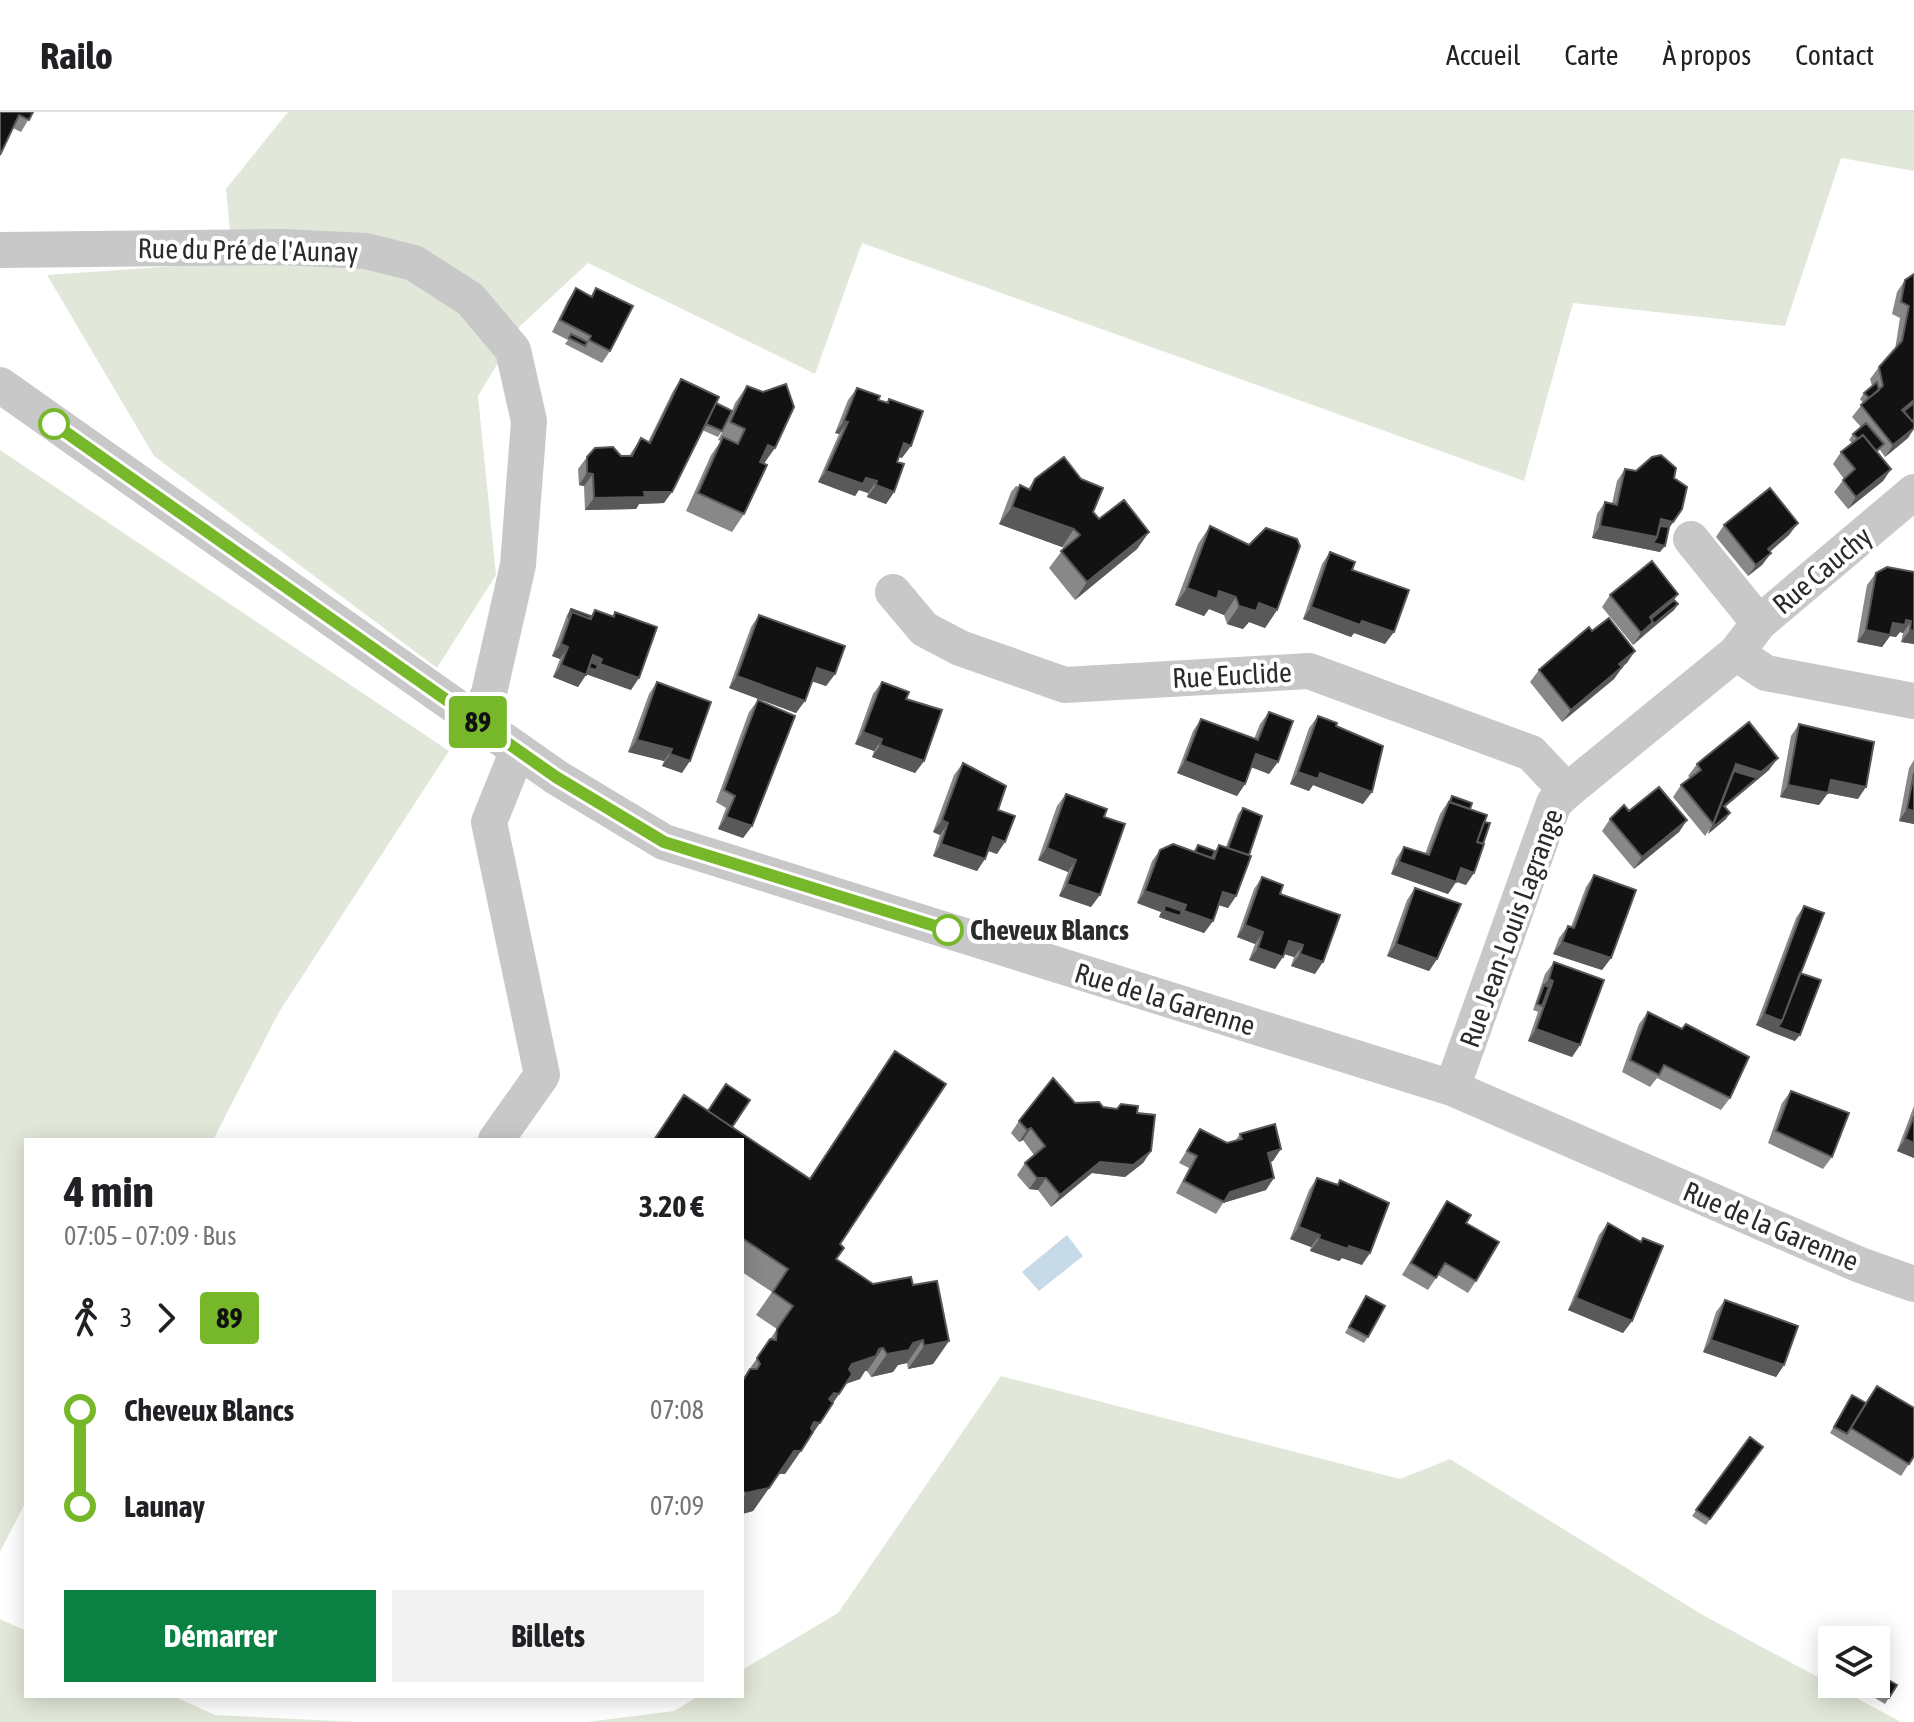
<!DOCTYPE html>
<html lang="fr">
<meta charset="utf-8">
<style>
body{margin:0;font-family:"Asap Condensed",sans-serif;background:#f2f2f2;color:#202124;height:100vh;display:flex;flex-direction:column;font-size:30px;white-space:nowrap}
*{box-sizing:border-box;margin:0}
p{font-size:26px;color:#757577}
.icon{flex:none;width:44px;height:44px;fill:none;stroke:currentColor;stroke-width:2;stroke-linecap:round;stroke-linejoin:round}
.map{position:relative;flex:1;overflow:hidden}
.drawer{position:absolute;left:24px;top:1026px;width:720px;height:560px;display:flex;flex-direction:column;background:#fff;border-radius:0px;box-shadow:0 4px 20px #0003}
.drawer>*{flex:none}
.badge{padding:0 16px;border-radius:6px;font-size:28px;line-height:52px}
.tools{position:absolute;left:1818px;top:1514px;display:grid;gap:16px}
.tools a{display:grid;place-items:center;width:72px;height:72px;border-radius:0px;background:#fff;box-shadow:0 4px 20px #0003;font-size:40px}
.map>.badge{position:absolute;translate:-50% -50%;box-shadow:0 0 0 4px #fff}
.legs{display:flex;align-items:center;gap:12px;height:88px;padding:0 40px;font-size:26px}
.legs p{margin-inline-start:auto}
.overview{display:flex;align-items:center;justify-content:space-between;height:136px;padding:0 40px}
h1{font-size:44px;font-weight:700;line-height:60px}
.button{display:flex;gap:16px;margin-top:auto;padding:16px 40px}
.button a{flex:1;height:92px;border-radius:0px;background:#0b8043;color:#fff;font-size:32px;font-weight:700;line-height:92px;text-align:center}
.button a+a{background:#f2f2f2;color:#202124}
ul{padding:0 40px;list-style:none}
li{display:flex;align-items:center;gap:28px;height:96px;font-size:30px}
li i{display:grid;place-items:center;width:12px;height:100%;margin:0 10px;background:currentColor}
li i::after{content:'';width:20px;height:20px;margin:-10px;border:6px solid;border-radius:50%;background:#fff}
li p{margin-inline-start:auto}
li:first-child i{background:linear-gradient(#0000 50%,currentColor 0)}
li:last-child i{background:linear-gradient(currentColor 50%,#0000 0)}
header{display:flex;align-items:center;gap:48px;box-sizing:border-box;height:112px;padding:0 40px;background:#fff;border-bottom:2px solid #e0e0e0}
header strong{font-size:38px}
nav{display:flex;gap:44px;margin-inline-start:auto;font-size:28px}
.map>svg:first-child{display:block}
.green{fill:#e2e8d9}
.water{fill:#c6dbe7}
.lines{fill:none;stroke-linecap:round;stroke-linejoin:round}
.minor{stroke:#c8c8c8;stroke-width:36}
.wall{fill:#888}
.shaded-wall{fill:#595959}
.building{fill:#121212;stroke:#595959;stroke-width:2}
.line-1-casing{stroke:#fff;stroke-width:18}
.line-1{stroke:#76b82a;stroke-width:12}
.stop-1-dot{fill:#fff;stroke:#76b82a;stroke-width:4}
.labels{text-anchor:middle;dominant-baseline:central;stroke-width:8;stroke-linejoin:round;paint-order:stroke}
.street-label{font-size:28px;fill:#2b2b2b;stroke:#fff}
.stop-label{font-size:28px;font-weight:bold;fill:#2b2b2b;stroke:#fff;text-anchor:start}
</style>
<header>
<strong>Railo</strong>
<nav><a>Accueil</a><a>Carte</a><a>À propos</a><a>Contact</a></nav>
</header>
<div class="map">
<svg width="1914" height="1610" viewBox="0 0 1914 1610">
<rect width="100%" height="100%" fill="#fff"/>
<path class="green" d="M288,0H1914V59L1841,46L1785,214L1573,191L1524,369L862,131L815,262L588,151L520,214L478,284L496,463L437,556L154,344L47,163L233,150L226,77Z
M0,338L449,639L279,900L213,1028H26V1389L0,1440Z
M1001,1264L1400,1367L1450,1347L1701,1502L1901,1610H587L674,1599L699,1584H742V1558L838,1501Z
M0,1507L26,1519V1584H173L215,1603L359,1610H0Z"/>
<path class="water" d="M1067,1123L1083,1144L1039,1179L1022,1160Z"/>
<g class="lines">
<path class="minor" d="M0,138L283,135L366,139L414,151L470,187L513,238L529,309L518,453L489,581L476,609
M0,273L556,665L664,730L1452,976L1860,1153L1914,1172
M1691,427L1759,511
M893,480L924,517L960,536L1065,573L1309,559L1531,641L1567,679
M1736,541L1759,511L1914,380
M1452,976L1554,691L1567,679L1736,541L1766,561L1914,589
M496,1028L542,963L489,710L518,638"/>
</g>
<path class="wall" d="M0,0H33L21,20L13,16Z
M1914,162V317L1908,326L1885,345L1880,338L1877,340L1891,357L1883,369L1848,397L1834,380L1844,367L1833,352L1841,340L1852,331L1849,328L1853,322L1861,315L1852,305L1863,291L1860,287L1864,281L1872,274L1870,267L1879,255L1895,238L1900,206L1892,202L1897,180L1905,168Z
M576,176L591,184L596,176L610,239L602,251L565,232L568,228L552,220L568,188Z
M681,267L716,291L732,299L735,291L747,274L764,352L744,402L732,420L686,399L711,343L721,329L718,328L724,316L718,325L702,318L664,391L639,392L636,397L585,398L584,374L579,373L578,357L587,345L629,344L641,326L648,330L673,279Z
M857,276L878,288L886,291L889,287L902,346L899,345L897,350L894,380L886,392L867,385L868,381L859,378L855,384L818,370L839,322L835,321L848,288Z
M1625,357L1674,366L1669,416L1660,440L1592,426L1597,402L1605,390L1612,392L1617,369Z
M1035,367L1093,400L1099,407L1149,420L1137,437L1075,488L1049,456L1064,436L1062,435L999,412L1011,380L1016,374L1028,377Z
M1724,413L1789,423L1770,440L1771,441L1762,453L1748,464L1716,425Z
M1210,414L1277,498L1265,516L1249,510L1243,517L1227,512L1224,503L1209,497L1204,504L1175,493L1198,432Z
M1330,440L1352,458L1385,532L1354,521L1351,525L1303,507L1322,452Z
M1914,460V532L1901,530L1903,521L1900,520L1896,525L1890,524L1882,535L1857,530L1867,473L1876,461Z
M1678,482L1674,488L1678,492L1674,498L1633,533L1602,495L1610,483Z
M571,497L591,504L595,498L612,504L615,500L631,578L586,562L578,575L553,565L560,547L552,544L567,503Z
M759,503L835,562L826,574L812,569L796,601L729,576L751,515Z
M1592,519L1635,539L1614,567L1562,610L1530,570L1539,558Z
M657,570L682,661L662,654L664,649L628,640L649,582Z
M882,570L906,587L924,649L915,661L872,645L874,639L855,632L873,582Z
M758,588L752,714L743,726L718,717L726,696L716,690L749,600Z
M1269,600V662L1252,655L1245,672L1237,684L1177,661L1193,619L1201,607L1254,627L1260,612Z
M1318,604L1336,614L1363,692L1313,673L1309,679L1290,672L1309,616Z
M1799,612L1858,687L1828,681L1819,693L1780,685L1791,624Z
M1914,648V712L1899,709L1909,656Z
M963,651L998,698L997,742L988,739L977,759L933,744L940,723L933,720L954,663Z
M1697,652L1769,658L1725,695L1726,707L1708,722L1709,718L1705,724L1673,685L1681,673L1690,666L1688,664Z
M1066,682L1104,705L1091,795L1059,784L1068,760L1038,748L1057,694Z
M1452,684L1470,697L1466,773L1456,770L1448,782L1391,762L1396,747L1404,735L1425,742L1440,702Z
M1243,696L1249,743L1236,784L1228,796L1219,793L1213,809L1204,821L1159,805L1161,800L1137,791L1152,749L1160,738L1193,740L1198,733L1215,739L1219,733L1226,735L1238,702Z
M1629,699L1687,708L1679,720L1634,757L1602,719L1610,707Z
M1594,763L1611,846L1602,858L1553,842L1559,826L1568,814L1571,815L1586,775Z
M1262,765L1280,782L1315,862L1291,854L1294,845L1284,842L1275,857L1249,848L1255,832L1237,825L1254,777Z
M1415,776L1437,847L1429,859L1387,844L1407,788Z
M1804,794L1800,861L1795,929L1756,913L1796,806Z
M1554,850L1580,933L1572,945L1528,929L1538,900L1533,898L1545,862Z
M1648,900L1682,917L1730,986L1721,998L1657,966L1650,975L1622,960L1639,912Z
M895,939L836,1147L873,1172L913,1173L949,1229L933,1252L908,1257L907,1251L898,1253L893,1260L871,1265L867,1259H865L860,1267L846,1272L785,1362H779L753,1399L742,1402V1268L777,1217L756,1203L772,1180L742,1160V1028H653L684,983L809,1067Z
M1791,979L1832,1045L1823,1057L1768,1031L1782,991Z
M1075,991L1137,1001L1151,1039L1143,1051L1125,1065L1092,1061L1051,1095L1038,1078L1029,1077L1017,1063L1025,1051L1034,1043L1023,1028L1019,1030L1011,1021L1019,1009Z
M1914,994V1046L1897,1039Z
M1200,1017L1227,1031L1235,1029L1240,1022L1273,1049L1270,1050L1266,1078L1223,1091L1216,1102L1176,1081L1189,1056L1179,1051Z
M1317,1066L1337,1073L1340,1068L1362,1153L1342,1146L1339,1149L1310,1139L1311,1135L1290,1127L1309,1078Z
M1447,1089L1466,1111L1476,1169L1468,1181L1438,1163L1428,1178L1402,1163L1439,1101Z
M1608,1111L1641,1129L1643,1126L1632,1209L1623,1221L1568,1198L1599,1123Z
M1366,1184L1368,1225L1364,1231L1345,1221Z
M1725,1188L1784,1253L1776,1265L1703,1240L1716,1200Z
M1877,1274L1914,1344L1901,1364L1830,1321L1848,1290L1865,1291Z
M1750,1325L1763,1335L1706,1413L1692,1404Z
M1870,1572L1897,1573L1885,1592L1865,1580Z"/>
<path class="shaded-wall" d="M844,309L848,310L839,322L835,321Z
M1914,316L1908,326L1885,345L1893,333Z
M904,331L911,334L902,346L895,343Z
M768,333L775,336L763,353L755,350Z
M1891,357L1883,369L1848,397L1856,385Z
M826,359L866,366L877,369L868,381L859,378L855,384L818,370Z
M587,361L593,362L584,374L579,373Z
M876,373L894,380L886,392L867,385Z
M644,380H672L664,391L639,392L636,397L585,398L594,386Z
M1012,395L1074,417L1062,435L999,412Z
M1661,407L1674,409L1665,422L1656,420Z
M1798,411L1789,423L1759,449L1768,437Z
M1600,414L1657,425L1665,434L1660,440L1592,426Z
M1149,420L1137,437L1075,488L1087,470Z
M1771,441L1762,453L1748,464L1756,453Z
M1187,476L1219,479L1236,485L1224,503L1209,497L1204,504L1175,493Z
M1678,482L1669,494L1645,511L1650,505Z
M1259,491L1277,498L1265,516L1249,510L1243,517L1227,512L1239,494Z
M1678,492L1674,498L1645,522L1649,516Z
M1311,495L1362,509L1394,520L1385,532L1354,521L1351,525L1303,507Z
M1906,508L1911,509L1903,521L1900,520L1896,525L1890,524L1882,535L1857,530L1866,518Z
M1653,510L1645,522L1633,533L1641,521Z
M1910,518L1914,519V532L1901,530Z
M561,532L568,535L560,547L552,544Z
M1635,539L1627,551L1611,564L1619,552Z
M593,543L602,547L595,558H596L600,552L639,566L631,578L583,561Z
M561,553L586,563L578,575L553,565Z
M1622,555L1614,567L1562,610L1571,598Z
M817,556L835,562L826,574L808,568Z
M737,564L805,589L796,601L729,576Z
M863,620L882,627L874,639L855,632Z
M637,628L672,637L664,649L628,640Z
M880,633L924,649L915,661L872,645Z
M670,642L690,649L682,661L662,654Z
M1256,642L1278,650L1269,662L1248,654Z
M1778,646L1769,658L1719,700L1724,694L1730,665L1736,652Z
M1185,649L1245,672L1237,684L1177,661Z
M1298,660L1320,661L1372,680L1363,692L1313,673L1309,679L1290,672Z
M1831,668L1866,675L1858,687L1822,680Z
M1788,673L1828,681L1819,693L1780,685Z
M1907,697L1914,699V712L1899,709Z
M1730,701L1726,707L1708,722L1712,716Z
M726,705L752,714L743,726L718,717Z
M942,708L948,711L940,723L933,720Z
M1687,708L1679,720L1634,757L1642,745Z
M993,725L1005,730L997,742L984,737Z
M941,732L985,747L977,759L933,744Z
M1047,736L1076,748L1068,760L1038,748Z
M1399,750L1456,770L1448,782L1391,762Z
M1461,756L1474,761L1466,773L1453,768Z
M1067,772L1100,783L1091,795L1059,784Z
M1145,779L1186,793L1179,804H1180L1184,799L1213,809L1204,821L1159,805L1165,793L1161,800L1137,791Z
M1223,780L1236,784L1228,796L1215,792Z
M1245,813L1263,820L1255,832L1237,825Z
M1289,829L1303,833L1294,845L1281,841Z
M1562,830L1611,846L1602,858L1553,842Z
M1396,832L1437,847L1429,859L1387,844Z
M1258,836L1283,845L1275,857L1249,848Z
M1300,842L1323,850L1315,862L1291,854Z
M1549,867L1553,869L1545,881L1544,873Z
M1764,902L1782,909L1774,921L1756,913Z
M1778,915L1800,923L1795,929L1774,921Z
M1536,917L1580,933L1572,945L1528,929Z
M1031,1016L1023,1028L1019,1030L1027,1018Z
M1905,1027L1914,1031V1046L1897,1039Z
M1281,1037L1273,1049L1260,1053L1268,1041Z
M1151,1039L1143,1051L1125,1065L1092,1061L1051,1095L1060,1083L1100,1050Z
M1037,1066H1046L1038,1078L1029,1077Z
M1274,1066L1266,1078L1223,1091L1230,1080Z
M1299,1115L1320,1123L1311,1135L1290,1127Z
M1319,1127L1349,1134L1370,1141L1362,1153L1342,1146L1339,1149L1310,1139Z
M1576,1186L1632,1209L1623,1221L1568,1198Z
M923,1228L907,1251L898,1253L893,1260L871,1265L887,1242L913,1231Z
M1711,1228L1784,1253L1776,1265L1703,1240Z
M949,1229L933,1252L908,1257L924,1234Z
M883,1236L867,1259H865L860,1267L836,1275L852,1252L879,1237Z
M834,1281L839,1282L823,1305L817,1304Z
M814,1310L820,1311L804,1334L798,1333Z
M794,1339H801L785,1362H778Z
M769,1376L753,1399L742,1402V1387L746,1381Z"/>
<path class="building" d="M0,0H33L29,8L19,3L0,43Z
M1914,162V288L1902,298L1914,311V316L1893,333L1861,293L1883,274L1879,255L1902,229L1909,194L1901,190L1905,168Z
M576,176L592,185L596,176L633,194L610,239L589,228L591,224L560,208Z
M571,222L587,230L585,234L569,226Z
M681,267L719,285L672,380H644L645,385L594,386L593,362L587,361V345L595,336L613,335L621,344H632L641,326L650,331Z
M1877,270L1879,278L1869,286L1864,281Z
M786,272L794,295L775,336L768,333L760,350L767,353L744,402L698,381L723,325L738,332L745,317L730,310L747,274L763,280Z
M857,276L880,284L878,288L888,291L889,287L923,299L911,334L904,331L897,350L904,352L894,380L876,373L877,369L866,366L863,372L826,359L848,310L844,309Z
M716,291L732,299L722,319L706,312Z
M1914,291V307L1912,309L1904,299Z
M1866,311L1884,332L1876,339L1863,323L1858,327L1853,322Z
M1863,323L1891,357L1856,385L1843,368L1855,357L1841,340Z
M1661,343L1676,356L1674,366L1687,375L1682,397L1673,410L1661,407L1657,425L1600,414L1605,390L1617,393L1625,357L1636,359L1652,345Z
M1064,345L1081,367L1103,376L1093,400L1099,407L1124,388L1149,420L1087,470L1061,439L1080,423L1074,417L1012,395L1020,373L1030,378L1035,367Z
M1770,376L1798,411L1768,437L1771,441L1756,453L1724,413Z
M1210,414L1249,433L1266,416L1297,427L1300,434L1277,498L1259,491L1256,499L1239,494L1236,485L1219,479L1217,487L1187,476Z
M1660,414L1669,415L1665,434L1653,431L1657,425Z
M1330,440L1355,450L1352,458L1409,478L1394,520L1362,509L1360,513L1311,495Z
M1652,449L1678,482L1650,505L1653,510L1641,521L1610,483Z
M1887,455L1914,460V519L1910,518L1911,509L1906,508L1905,513L1893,511L1890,523L1866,518L1876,461Z
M1674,488L1678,492L1649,516L1653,510L1651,507Z
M571,497L591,504L590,507L572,500L568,506Z
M595,498L614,505L615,500L657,515L639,566L600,552L602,547L593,543L586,563L561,553L568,535L561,532L572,500L591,507Z
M759,503L845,534L835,562L817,556L805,589L737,564Z
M1609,506L1635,539L1619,552L1622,555L1571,598L1539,558L1589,515L1592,519Z
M591,550L598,553L596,558L589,556Z
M657,570L711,590L690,649L670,642L672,637L637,628Z
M882,570L909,580L906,587L942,598L924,649L880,633L882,627L863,620Z
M758,588L795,604L752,714L726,705L735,684L724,678Z
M1269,600L1293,609L1278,650L1256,642L1245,672L1185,649L1201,607L1258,628Z
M1318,604L1337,611L1336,614L1383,634L1372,680L1320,661L1318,667L1298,660Z
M1749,610L1778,646L1761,660L1736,652L1713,712L1681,673L1701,658L1697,652Z
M1799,612L1874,630L1866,675L1831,668L1828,681L1788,673Z
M963,651L1006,674L998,698L1015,704L1005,730L993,725L985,747L941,732L948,711L942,708Z
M1734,659L1757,666L1724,694L1730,701L1712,716Z
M1914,661V699L1907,697Z
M1659,675L1687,708L1642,745L1610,707L1624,693L1629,699Z
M1066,682L1107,697L1104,705L1125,712L1100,783L1067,772L1076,748L1047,736Z
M1452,684L1472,691L1470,697L1450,690Z
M1449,690L1487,703L1477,730L1484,732L1474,761L1461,756L1456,770L1399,750L1404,735L1429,743Z
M1243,696L1262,704L1249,743L1228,736Z
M1484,710L1490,711L1483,732L1477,730Z
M1173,732L1214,747L1219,733L1251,744L1236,784L1223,780L1213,809L1184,799L1186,793L1145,779L1160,738Z
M1198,733L1215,739L1212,746L1195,740Z
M1594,763L1636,778L1611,846L1562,830L1568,814L1574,816Z
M1262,765L1283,773L1280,782L1340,803L1323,850L1300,842L1303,833L1289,829L1283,845L1258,836L1263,820L1245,813Z
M1415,776L1461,792L1437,847L1396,832Z
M1165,793L1182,799L1180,804L1164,799Z
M1804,794L1824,801L1782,909L1764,902Z
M1554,850L1604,868L1580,933L1536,917L1553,869L1549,867Z
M1800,861L1821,868L1800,923L1778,915L1782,909Z
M1544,873L1549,875L1542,894L1537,892Z
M1648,900L1682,917L1686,912L1749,945L1730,986L1664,953L1659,963L1630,948Z
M895,939L946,972L840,1132L844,1136L836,1147L873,1172L911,1165L913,1173L937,1169L949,1229L924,1234L923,1228L913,1231L909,1238L887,1242L883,1236L879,1237L876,1244L852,1252L849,1257L852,1262L839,1282L834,1281L829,1287L833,1291L820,1311L814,1310L811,1316L813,1320L801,1339H794L769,1376L746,1381L742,1379V1270L750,1257H757L760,1252L757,1246L770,1227L776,1228L777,1217L793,1194L773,1180L788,1157L742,1126V1028H654L684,983L810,1067Z
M1053,966L1075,991L1099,990L1103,995L1117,997L1121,992L1138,994L1137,1001L1155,1003L1151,1039L1133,1053L1100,1050L1060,1083L1046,1066H1037L1025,1051L1045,1034L1031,1016L1027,1018L1019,1009Z
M726,972L750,988L732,1015L708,999Z
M1791,979L1849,1001L1832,1045L1776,1019Z
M1914,1004V1031L1905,1027Z
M1275,1012L1281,1037L1268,1041L1274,1066L1230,1080L1224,1090L1184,1069L1197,1044L1187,1039L1200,1017L1227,1031L1242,1027L1240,1022Z
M1317,1066L1338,1073L1340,1068L1389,1091L1370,1141L1349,1134L1348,1137L1319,1127L1320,1123L1299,1115Z
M1447,1089L1471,1103L1466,1111L1499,1130L1476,1169L1445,1151L1436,1166L1411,1151Z
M1608,1111L1641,1130L1643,1126L1663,1134L1632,1209L1576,1186Z
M1366,1184L1385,1194L1368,1225L1349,1215Z
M1725,1188L1798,1214L1784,1253L1711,1228Z
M1877,1274L1914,1296V1344L1909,1352L1851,1316Z
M1852,1283L1866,1291L1847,1322L1834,1315Z
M1750,1325L1763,1335L1710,1407L1696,1398Z
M1877,1561L1897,1573L1889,1586L1869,1574L1870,1572H1876Z"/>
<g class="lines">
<defs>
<path id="line-1" d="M54,312L556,665L664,730L948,818"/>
</defs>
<use href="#line-1" class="line-1-casing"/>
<use href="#line-1" class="line-1"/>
</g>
<g class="stop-1-dot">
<circle cx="54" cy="312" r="14"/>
<circle cx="948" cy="818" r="14"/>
</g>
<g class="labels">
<g class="street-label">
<text transform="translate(248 138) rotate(1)">Rue du Pré de l'Aunay</text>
<text transform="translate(1822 458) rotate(-40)">Rue Cauchy</text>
<text transform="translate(1232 563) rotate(-3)">Rue Euclide</text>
<text transform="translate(1511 816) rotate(-70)">Rue Jean-Louis Lagrange</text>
<text transform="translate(1165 887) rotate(17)">Rue de la Garenne</text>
<text transform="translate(1771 1114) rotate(23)">Rue de la Garenne</text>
</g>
<g class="stop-label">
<text x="970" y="818">Cheveux Blancs</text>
</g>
</g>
</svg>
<div class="tools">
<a><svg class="icon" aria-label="layers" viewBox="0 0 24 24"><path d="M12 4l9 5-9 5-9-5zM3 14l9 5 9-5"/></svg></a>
</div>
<b class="badge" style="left:478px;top:610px;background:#76b82a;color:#111">89</b>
<section class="drawer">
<div class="overview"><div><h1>4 min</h1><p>07:05 – 07:09 · Bus</p></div><b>3.20 €</b></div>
<div class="legs"><svg class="icon" aria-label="walk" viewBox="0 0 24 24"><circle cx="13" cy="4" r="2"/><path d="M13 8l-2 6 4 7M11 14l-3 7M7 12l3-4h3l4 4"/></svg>3<svg class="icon" aria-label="forward" viewBox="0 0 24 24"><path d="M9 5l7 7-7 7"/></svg><b class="badge" style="background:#76b82a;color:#111">89</b></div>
<ul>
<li><i style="color:#76b82a"></i><b>Cheveux Blancs</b><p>07:08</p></li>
<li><i style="color:#76b82a"></i><b>Launay</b><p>07:09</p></li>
</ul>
<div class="button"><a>Démarrer</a><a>Billets</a></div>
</section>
</div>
